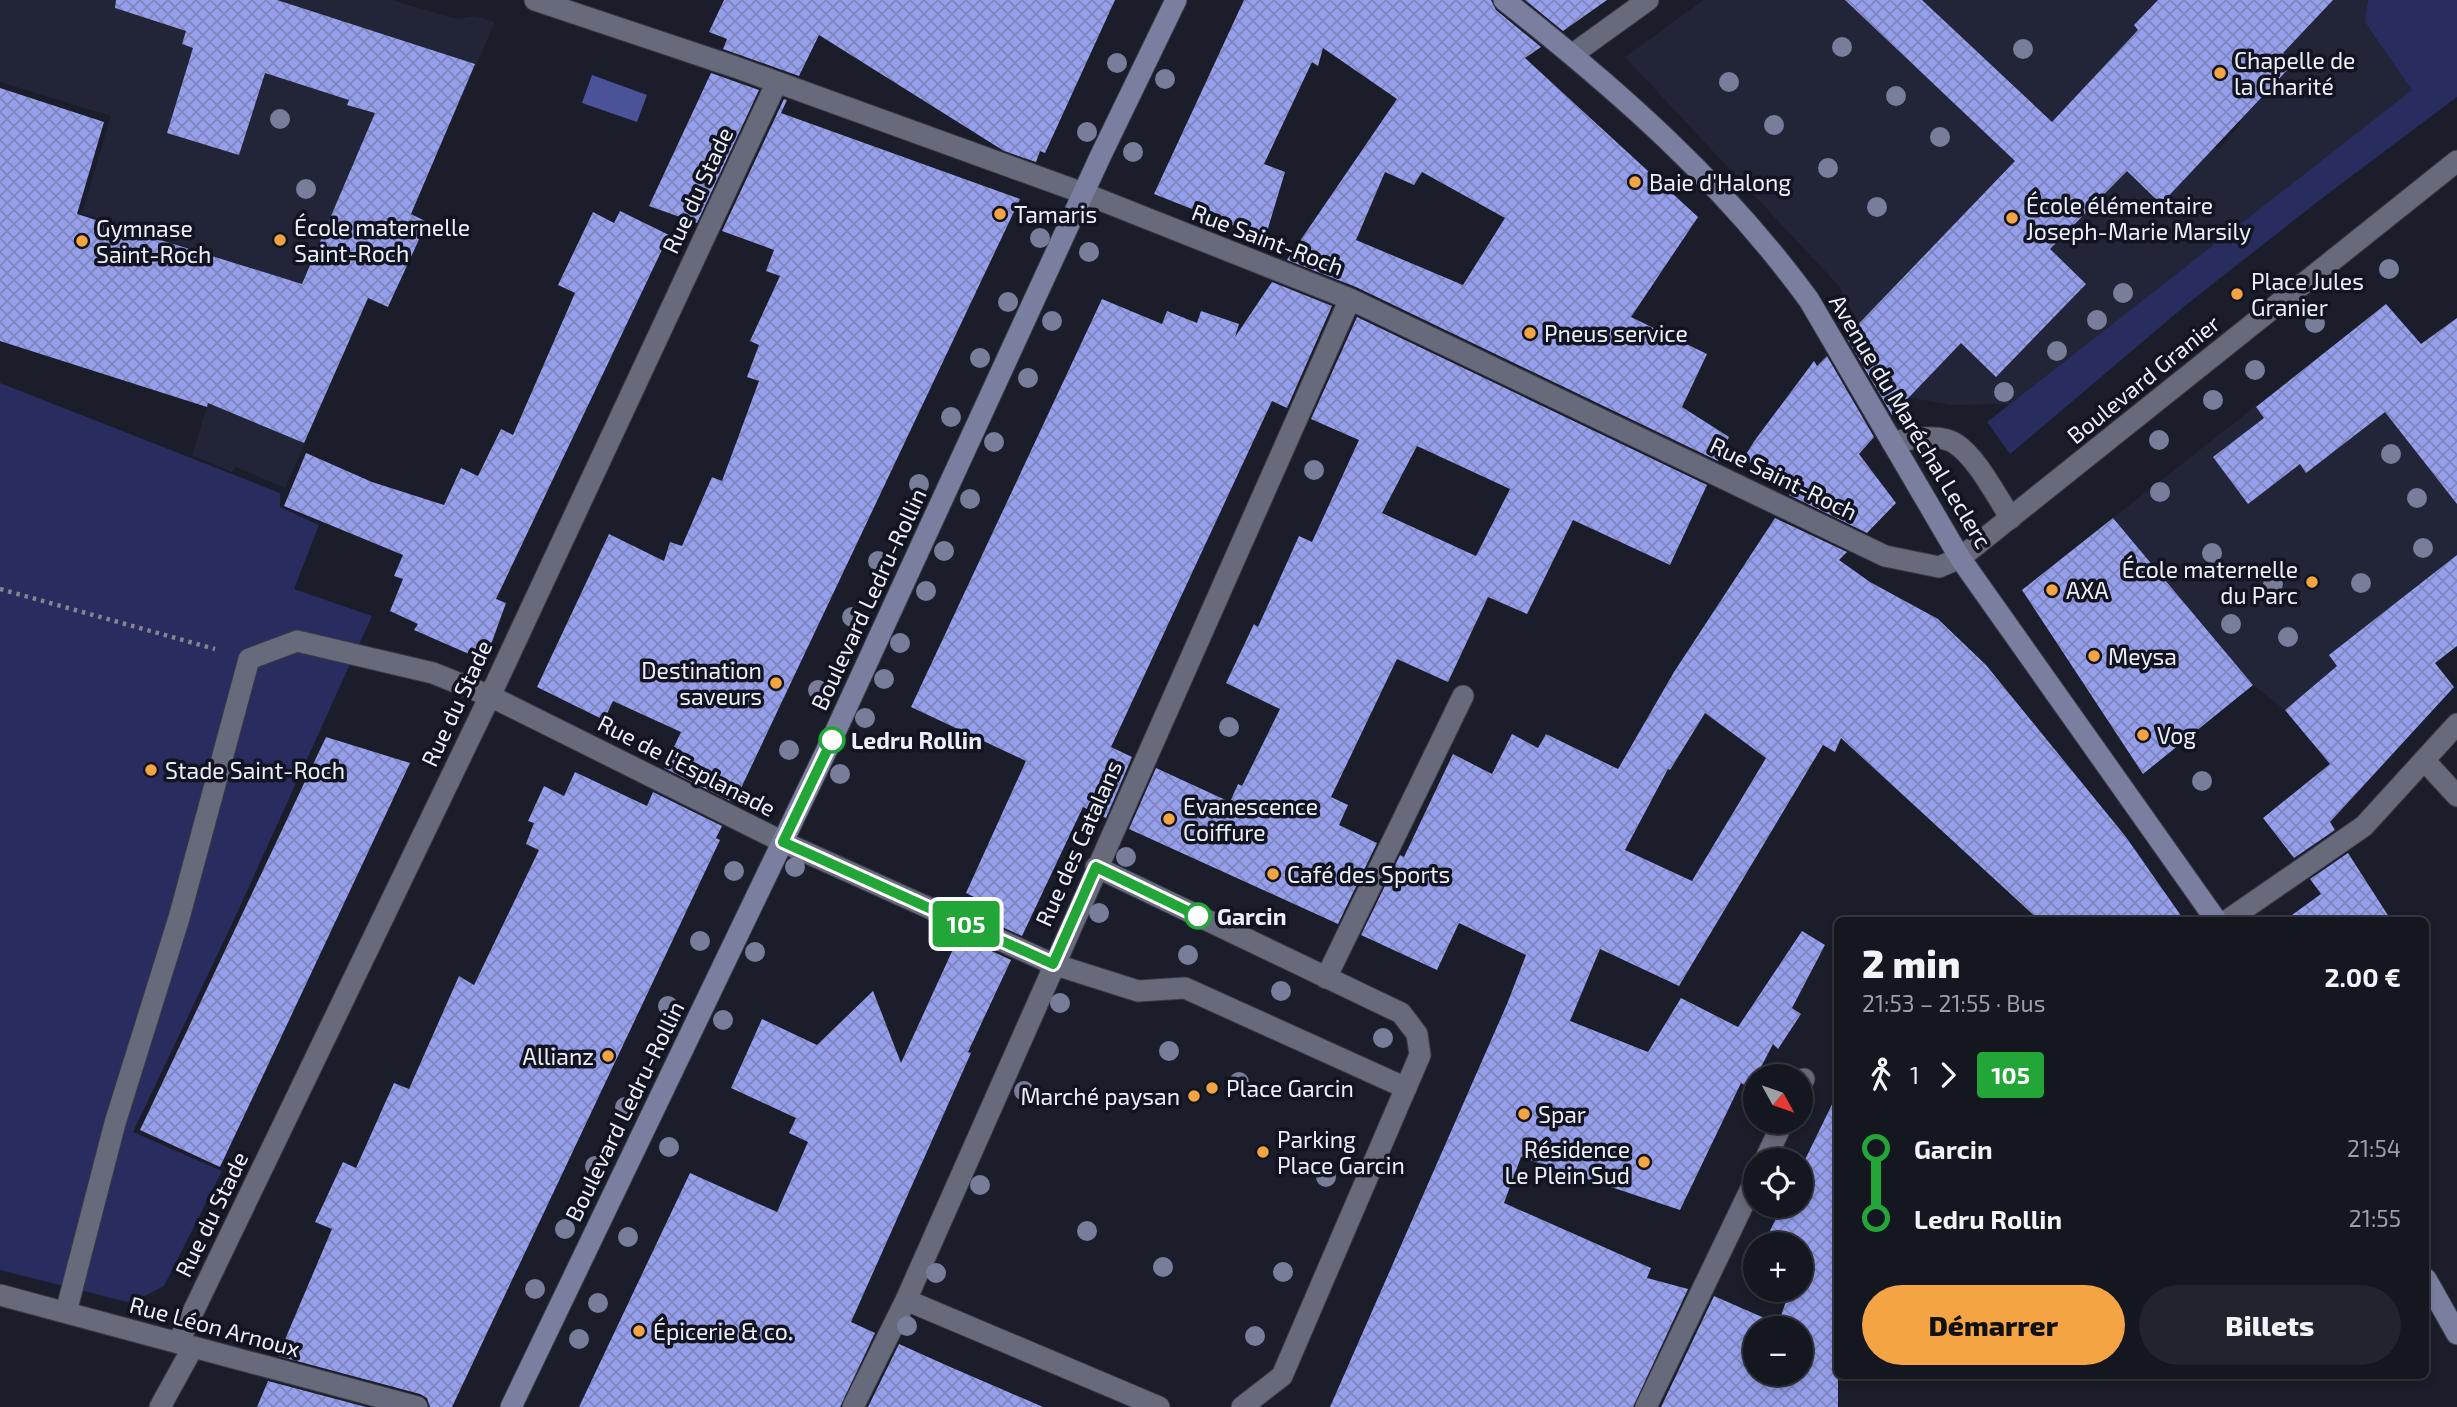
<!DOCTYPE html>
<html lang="fr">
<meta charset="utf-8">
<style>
body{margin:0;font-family:"Exo 2",sans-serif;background:#21232d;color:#f1f3f6;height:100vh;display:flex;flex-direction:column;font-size:26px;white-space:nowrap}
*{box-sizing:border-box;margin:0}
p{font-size:23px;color:#9d9fa5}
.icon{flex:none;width:38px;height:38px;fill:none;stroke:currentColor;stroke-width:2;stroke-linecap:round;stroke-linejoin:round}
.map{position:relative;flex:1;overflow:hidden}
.details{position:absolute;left:1834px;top:917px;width:595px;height:462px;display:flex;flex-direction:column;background:#141620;border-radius:10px;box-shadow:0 4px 10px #0003,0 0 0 2px #33353e}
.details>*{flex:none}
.badge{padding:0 14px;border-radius:5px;font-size:24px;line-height:46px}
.needle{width:46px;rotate:130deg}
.buttons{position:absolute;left:1743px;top:1064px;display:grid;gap:14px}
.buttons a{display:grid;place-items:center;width:70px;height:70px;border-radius:50%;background:#141620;box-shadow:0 4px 10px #0003,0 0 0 2px #33353e;font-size:35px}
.map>.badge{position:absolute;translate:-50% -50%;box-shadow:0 0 0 4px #fff}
.legs{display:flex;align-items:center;gap:10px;height:77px;padding:0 28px;font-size:23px}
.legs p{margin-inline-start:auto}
.headline{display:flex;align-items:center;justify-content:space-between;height:119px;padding:0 28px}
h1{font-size:38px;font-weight:800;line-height:52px}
.cta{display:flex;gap:14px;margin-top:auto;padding:14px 28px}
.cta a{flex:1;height:80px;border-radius:42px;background:#f4a443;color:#111;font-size:28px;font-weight:800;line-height:80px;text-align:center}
.cta a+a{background:#21232d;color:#f1f3f6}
ul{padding:0 28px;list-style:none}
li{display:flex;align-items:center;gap:24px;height:70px;font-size:26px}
li i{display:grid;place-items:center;width:10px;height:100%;margin:0 9px;background:currentColor}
li i::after{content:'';width:18px;height:18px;margin:-9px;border:5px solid;border-radius:50%;background:#141620}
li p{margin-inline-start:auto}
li:first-child i{background:linear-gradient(#0000 50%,currentColor 0)}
li:last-child i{background:linear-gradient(currentColor 50%,#0000 0)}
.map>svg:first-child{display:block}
.built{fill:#222538}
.park{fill:#282c5e}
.water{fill:#4c5298}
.building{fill:url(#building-cross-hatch);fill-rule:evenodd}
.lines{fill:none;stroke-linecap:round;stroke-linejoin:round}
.lane-casing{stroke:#393a45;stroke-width:23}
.street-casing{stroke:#393a45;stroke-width:23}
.secondary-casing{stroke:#393a45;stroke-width:23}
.path{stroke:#838590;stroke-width:4.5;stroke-dasharray:3.5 5;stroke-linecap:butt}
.lane{stroke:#676a7a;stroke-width:21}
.street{stroke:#676a7a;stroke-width:21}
.secondary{stroke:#7a7fa0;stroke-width:21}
.tree{fill:#787d99}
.line-1-casing{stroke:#fff;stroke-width:16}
.line-1{stroke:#23a638;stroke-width:10}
.poi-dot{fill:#f4a443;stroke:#121421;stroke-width:2.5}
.stop-1-dot{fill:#fff;stroke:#23a638;stroke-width:3.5}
.labels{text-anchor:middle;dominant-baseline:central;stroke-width:7;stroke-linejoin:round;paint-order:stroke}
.poi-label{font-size:23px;fill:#edeff8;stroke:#121421;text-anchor:start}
.street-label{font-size:23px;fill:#edeff8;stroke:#121421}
.stop-label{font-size:23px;font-weight:bold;fill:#edeff8;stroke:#121421;text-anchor:start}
</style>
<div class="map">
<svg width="2457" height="1407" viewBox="0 0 2457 1407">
<defs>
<pattern id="building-cross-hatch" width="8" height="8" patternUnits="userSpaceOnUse" patternTransform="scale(1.75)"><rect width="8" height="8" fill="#959fec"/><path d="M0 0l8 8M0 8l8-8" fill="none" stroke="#7e85bb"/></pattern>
</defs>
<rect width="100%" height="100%" fill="#1b1d2a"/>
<path class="built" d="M0,0H392L456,19L475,16L495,22L434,160L421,178L285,488L236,467L232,472L192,455L251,268L82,213L111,116L0,82Z
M1704,0H2158L2134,25L2138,30L2147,83L2218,150L2241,123L2239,120L2228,0H2368L2367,2L2413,90L2010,404L1950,405L1908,397L1901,405L1839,286L1625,57Z
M2386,304L2457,393V646L2321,752L2285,710L2253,685L2113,518Z"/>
<path class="park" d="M2368,0H2457V97L2325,196L2186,305L2010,454L1987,422L2412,90L2365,22Z
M0,383L280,493V507L319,525L294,589L372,616L232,924L133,1132L222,1171L164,1286L131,1303L0,1270Z"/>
<path class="water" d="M592,75L647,95L637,122L582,103Z"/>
<path class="building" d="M116,0H277L475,64L411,214L427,222L388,307L368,298L304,443L208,403L207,407L0,341V88L104,122L77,214L302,284L375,113L347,105L349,100L265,73L239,155L167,133L193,48L182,44L186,31L115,8Z
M724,0H1115L1045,153L1040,151L1036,162L1004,151L819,35L799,76L723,49L727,39L709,32Z
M1244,0H1491L1496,10L1541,47L1525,58L1698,217L1631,317L1707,354L1682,407L1729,437L1718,461L1356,287L1287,260L1397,99L1323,48L1318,66L1312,62L1264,164L1285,172L1265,238L1154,194ZM1385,172L1414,185L1422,172L1505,218L1463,285L1356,240Z
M1525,0H1607L1563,31Z
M1845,0H1922L2052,122L2138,30L2134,25L2158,0H2333L2283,53L2294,63L2161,204L2127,171L2050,249L2086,284L1996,377L1961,343L1892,415L1846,337L2015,161Z
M711,73L759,90L697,223L649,206Z
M784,99L787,100L781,113L1020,199L734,803L664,768L681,732L613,701L604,720L537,687L609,534L664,561L670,542L682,546L712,477L722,481L759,381L747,377L759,345L750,341L780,276L766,271L774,250L722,231Z
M620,211L669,235L496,599L506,603L485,661L414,630L418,624L390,611L403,579L394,576L403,555L284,506L306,453L372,482L444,505L461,468L478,476L501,429L513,435L575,293L558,285L593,212L614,223Z
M1272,282L1332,306L1287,408L1272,401L1111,747L1132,757L1106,818L1083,807L1022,936L970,912L976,898L966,893L1026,761L911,707L1102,299L1162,324L1167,311L1197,323L1201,311L1239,324L1235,337Z
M2386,304L2421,344L2457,318V504L2385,412L2306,473L2300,464L2248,504L2213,457L2264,418L2256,407Z
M1357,317L1707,485L1670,565L1573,520L1527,614L1488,597L1448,682L1397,659L1331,797L1348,805L1339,825L1377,843L1338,924L1129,829L1156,768L1230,802L1238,784L1242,786L1280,709L1226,683L1254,624L1258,627L1299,536L1312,542L1359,440L1311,419ZM1417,446L1510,489L1476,556L1382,513Z
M1827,356L1874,437L1859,454L1896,503L1867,533L1789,495L1796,484L1743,459L1755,440L1814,361L1817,366Z
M1775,518L1847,552L1839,560L1870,582L1938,619L1986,665L2126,837L2184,920H2039L1841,738L1835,752L1823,745L1679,986L1600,949L1570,1021L1648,1052L1681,998L1738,1027L1802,931L1825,945L1792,1008L1801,1014L1778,1049L1773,1044L1750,1088L1741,1083L1680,1210L1521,1157L1504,1203L1651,1268L1647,1278L1688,1289L1633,1407H1330L1507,1004L1526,955L1459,923L1437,970L1361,935L1400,855L1404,857L1453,754L1492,774L1512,734L1538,748L1546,734L1618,769L1674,672ZM1705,713L1766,758L1692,881L1625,850L1668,769L1670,770Z
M2113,518L2253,685L2143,774L2022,590Z
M2457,555V646L2435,663L2454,687L2330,822L2335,830L2294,858L2263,818L2330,764L2285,710L2337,666L2329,655Z
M326,737L410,763L220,1167L140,1130Z
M575,772L647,806L653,792L722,826L716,838L720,840L452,1407H430L427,1398L420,1394L278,1356L332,1229L315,1222L343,1162L356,1168L394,1083L409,1089L459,976L474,985L539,850L526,844L534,823L528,821L544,786L564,796Z
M2348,853L2391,920H2285L2321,894L2310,879Z
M959,936L1011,960L968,1052L971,1053L851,1322L875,1333L840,1407H579L690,1173L777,1212L808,1142L789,1133L796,1118L731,1088L762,1019L817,1045L873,991L901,1063Z
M1838,1092V1407H1661L1714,1296L1778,1324L1790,1290H1801V1261L1804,1252L1801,1250V1244H1782L1766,1239L1782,1206H1801V1168ZM1755,1328H1801V1374H1755Z
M899,1344L948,1366L1043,1407H868Z
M268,1381L366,1407H257Z"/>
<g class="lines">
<defs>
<path id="lane" d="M1892,442C1909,439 1941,433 1956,444C1978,459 1996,496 2011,518
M1053,964L1138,991L1185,988L1406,1088
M1801,1085L1804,1079
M1765,1160L1783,1122
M66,1312L115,1123L179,918L249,659L297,641L433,673L490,696
M1646,1407L1755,1180"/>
<path id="street" d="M535,0L735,67L1083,193L1350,299L1885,556L1939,567L1960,558L2457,161
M1573,54L1648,0
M490,696L783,842L1053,964
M2424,760L2457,796
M1096,867L1401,1013L1417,1034L1420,1055L1282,1376L1242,1407
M2228,920L2364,826L2457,724
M1326,978L1463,696
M0,1295L417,1407
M906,1300L1159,1407
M178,1343L490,696L776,84
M160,1407L193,1347
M853,1407L906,1300L1350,299"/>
<path id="secondary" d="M1504,0C1618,90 1723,182 1809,300L1960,558L2216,920
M2426,1279L2457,1334
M511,1407L832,739L1100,157L1176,0"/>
</defs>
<use href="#lane" class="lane-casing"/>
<use href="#street" class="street-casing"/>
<use href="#secondary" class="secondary-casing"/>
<path class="path" d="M0,589L215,649"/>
<use href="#lane" class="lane"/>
<use href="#street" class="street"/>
<use href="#secondary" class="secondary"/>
</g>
<g class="tree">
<circle cx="1842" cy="47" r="10"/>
<circle cx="2023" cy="49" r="10"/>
<circle cx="1117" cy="63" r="10"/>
<circle cx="1165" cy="79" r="10"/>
<circle cx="1729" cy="82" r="10"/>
<circle cx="1896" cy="96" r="10"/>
<circle cx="280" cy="119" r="10"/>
<circle cx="1774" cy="125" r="10"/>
<circle cx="1087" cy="132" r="10"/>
<circle cx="1940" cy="137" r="10"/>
<circle cx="1133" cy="152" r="10"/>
<circle cx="1828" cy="168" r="10"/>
<circle cx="306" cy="189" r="10"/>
<circle cx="1877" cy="207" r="10"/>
<circle cx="1040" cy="238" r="10"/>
<circle cx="1089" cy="252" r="10"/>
<circle cx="2389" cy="269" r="10"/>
<circle cx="2123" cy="293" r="10"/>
<circle cx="1008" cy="302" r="10"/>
<circle cx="2097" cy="320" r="10"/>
<circle cx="1052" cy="321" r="10"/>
<circle cx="2315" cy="323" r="10"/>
<circle cx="2057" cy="351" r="10"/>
<circle cx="980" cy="358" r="10"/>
<circle cx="2255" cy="370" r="10"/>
<circle cx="1028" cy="378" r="10"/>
<circle cx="2004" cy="392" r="10"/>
<circle cx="2213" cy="400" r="10"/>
<circle cx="951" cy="417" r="10"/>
<circle cx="2159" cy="440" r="10"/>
<circle cx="994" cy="442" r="10"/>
<circle cx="2391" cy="454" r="10"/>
<circle cx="1314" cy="470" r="10"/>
<circle cx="919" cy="484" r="10"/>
<circle cx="2160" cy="492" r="10"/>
<circle cx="2417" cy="498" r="10"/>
<circle cx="970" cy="499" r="10"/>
<circle cx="2423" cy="548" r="10"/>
<circle cx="944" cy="551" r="10"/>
<circle cx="2212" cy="553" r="10"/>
<circle cx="878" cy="561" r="10"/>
<circle cx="2361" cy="583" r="10"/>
<circle cx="2273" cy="584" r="10"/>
<circle cx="926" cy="591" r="10"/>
<circle cx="852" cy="617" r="10"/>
<circle cx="2231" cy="624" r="10"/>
<circle cx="2288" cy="637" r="10"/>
<circle cx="900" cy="643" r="10"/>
<circle cx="884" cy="679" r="10"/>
<circle cx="818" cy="690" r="10"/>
<circle cx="865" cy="718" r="10"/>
<circle cx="1229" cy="727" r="10"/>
<circle cx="789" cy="750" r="10"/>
<circle cx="840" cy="774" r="10"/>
<circle cx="2202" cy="781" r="10"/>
<circle cx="1126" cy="857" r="10"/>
<circle cx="795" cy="867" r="10"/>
<circle cx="734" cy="871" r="10"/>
<circle cx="1099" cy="913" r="10"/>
<circle cx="700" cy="941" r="10"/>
<circle cx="755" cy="952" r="10"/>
<circle cx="1188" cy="955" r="10"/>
<circle cx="1281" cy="991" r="10"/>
<circle cx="1060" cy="1003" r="10"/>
<circle cx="668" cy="1006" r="10"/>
<circle cx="723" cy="1020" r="10"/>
<circle cx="1383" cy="1038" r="10"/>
<circle cx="1169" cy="1051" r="10"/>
<circle cx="1239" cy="1082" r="10"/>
<circle cx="1024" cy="1091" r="10"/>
<circle cx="625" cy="1107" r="10"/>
<circle cx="669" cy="1147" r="10"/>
<circle cx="595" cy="1166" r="10"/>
<circle cx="1326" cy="1177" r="10"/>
<circle cx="980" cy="1185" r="10"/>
<circle cx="565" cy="1229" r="10"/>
<circle cx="1087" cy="1231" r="10"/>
<circle cx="628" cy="1237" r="10"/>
<circle cx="1163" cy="1267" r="10"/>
<circle cx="1283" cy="1272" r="10"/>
<circle cx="936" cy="1273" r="10"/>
<circle cx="535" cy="1289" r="10"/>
<circle cx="598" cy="1303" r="10"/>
<circle cx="907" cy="1326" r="10"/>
<circle cx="1255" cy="1336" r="10"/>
<circle cx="579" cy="1339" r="10"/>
</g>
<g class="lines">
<defs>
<path id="line-1" d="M832,740L783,842L1053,964L1096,867L1198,916"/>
</defs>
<use href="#line-1" class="line-1-casing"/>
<use href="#line-1" class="line-1"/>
</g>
<g class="poi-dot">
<circle cx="2220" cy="73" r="7"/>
<circle cx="1635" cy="182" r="7"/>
<circle cx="1000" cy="214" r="7"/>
<circle cx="2012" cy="218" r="7"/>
<circle cx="280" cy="240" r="7"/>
<circle cx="82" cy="241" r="7"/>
<circle cx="2237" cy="294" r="7"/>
<circle cx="1530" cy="333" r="7"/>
<circle cx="2312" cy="582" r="7"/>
<circle cx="2052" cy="590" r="7"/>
<circle cx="2094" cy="656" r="7"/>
<circle cx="776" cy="683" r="7"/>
<circle cx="2143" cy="735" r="7"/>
<circle cx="151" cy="770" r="7"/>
<circle cx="1169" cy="819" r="7"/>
<circle cx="1273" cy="874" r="7"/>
<circle cx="608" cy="1056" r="7"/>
<circle cx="1212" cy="1088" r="7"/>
<circle cx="1194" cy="1096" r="7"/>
<circle cx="1524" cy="1114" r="7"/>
<circle cx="1263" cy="1152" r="7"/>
<circle cx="1644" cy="1162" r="7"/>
<circle cx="639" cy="1331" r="7"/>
</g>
<g class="stop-1-dot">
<circle cx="832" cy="740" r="12"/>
<circle cx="1198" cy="916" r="12"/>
</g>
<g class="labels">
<g class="poi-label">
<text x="2234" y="60">Chapelle de<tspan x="2234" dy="26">la Charité</tspan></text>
<text x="1649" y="182">Baie d'Halong</text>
<text x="2026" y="205">École élémentaire<tspan x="2026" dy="26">Joseph-Marie Marsily</tspan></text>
<text x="1014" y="214">Tamaris</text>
<text x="294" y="227">École maternelle<tspan x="294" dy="26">Saint-Roch</tspan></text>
<text x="96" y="228">Gymnase<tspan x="96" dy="26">Saint-Roch</tspan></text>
<text x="2251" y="281">Place Jules<tspan x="2251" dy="26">Granier</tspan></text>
<text x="1544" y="333">Pneus service</text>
<text x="2298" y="569" text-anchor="end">École maternelle<tspan x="2298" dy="26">du Parc</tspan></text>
<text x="2066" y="590">AXA</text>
<text x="2108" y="656">Meysa</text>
<text x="762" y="670" text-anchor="end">Destination<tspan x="762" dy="26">saveurs</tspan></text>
<text x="2157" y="735">Vog</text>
<text x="165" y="770">Stade Saint-Roch</text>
<text x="1183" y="806">Evanescence<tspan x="1183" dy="26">Coiffure</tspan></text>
<text x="1287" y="874">Café des Sports</text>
<text x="594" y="1056" text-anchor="end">Allianz</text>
<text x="1226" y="1088">Place Garcin</text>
<text x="1180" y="1096" text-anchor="end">Marché paysan</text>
<text x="1538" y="1114">Spar</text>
<text x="1277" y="1139">Parking<tspan x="1277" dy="26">Place Garcin</tspan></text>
<text x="1630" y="1149" text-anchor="end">Résidence<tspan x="1630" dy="26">Le Plein Sud</tspan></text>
<text x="653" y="1331">Épicerie &amp; co.</text>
</g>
<g class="street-label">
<text transform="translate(697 190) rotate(-65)">Rue du Stade</text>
<text transform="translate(1268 239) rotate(21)">Rue Saint-Roch</text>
<text transform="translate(2143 379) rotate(-39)">Boulevard Granier</text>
<text transform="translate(1911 421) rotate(59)">Avenue du Maréchal Leclerc</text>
<text transform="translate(1784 478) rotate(26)">Rue Saint-Roch</text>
<text transform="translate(868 599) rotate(-65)">Boulevard Ledru-Rollin</text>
<text transform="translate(456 703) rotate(-65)">Rue du Stade</text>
<text transform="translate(687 765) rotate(27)">Rue de l'Esplanade</text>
<text transform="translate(1078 843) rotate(-66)">Rue des Catalans</text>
<text transform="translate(624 1111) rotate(-64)">Boulevard Ledru-Rollin</text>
<text transform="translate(211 1214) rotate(-64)">Rue du Stade</text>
<text transform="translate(215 1326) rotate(15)">Rue Léon Arnoux</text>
</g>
<g class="stop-label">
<text x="851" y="740">Ledru Rollin</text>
<text x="1217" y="916">Garcin</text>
</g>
</g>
</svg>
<div class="buttons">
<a><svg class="needle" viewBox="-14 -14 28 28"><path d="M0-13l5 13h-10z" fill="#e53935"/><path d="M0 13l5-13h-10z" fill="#9d9fa5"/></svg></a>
<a><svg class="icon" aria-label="locate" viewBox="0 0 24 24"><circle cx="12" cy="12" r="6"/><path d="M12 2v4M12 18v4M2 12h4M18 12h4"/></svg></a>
<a>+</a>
<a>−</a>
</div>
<b class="badge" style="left:966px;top:924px;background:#23a638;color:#fff">105</b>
<section class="details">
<div class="headline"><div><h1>2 min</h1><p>21:53 – 21:55 · Bus</p></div><b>2.00 €</b></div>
<div class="legs"><svg class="icon" aria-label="walk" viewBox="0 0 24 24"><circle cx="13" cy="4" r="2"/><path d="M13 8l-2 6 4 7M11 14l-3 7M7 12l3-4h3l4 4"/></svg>1<svg class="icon" aria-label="forward" viewBox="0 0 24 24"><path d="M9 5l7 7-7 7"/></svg><b class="badge" style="background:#23a638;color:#fff">105</b></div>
<ul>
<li><i style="color:#23a638"></i><b>Garcin</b><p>21:54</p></li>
<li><i style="color:#23a638"></i><b>Ledru Rollin</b><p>21:55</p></li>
</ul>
<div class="cta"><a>Démarrer</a><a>Billets</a></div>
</section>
</div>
